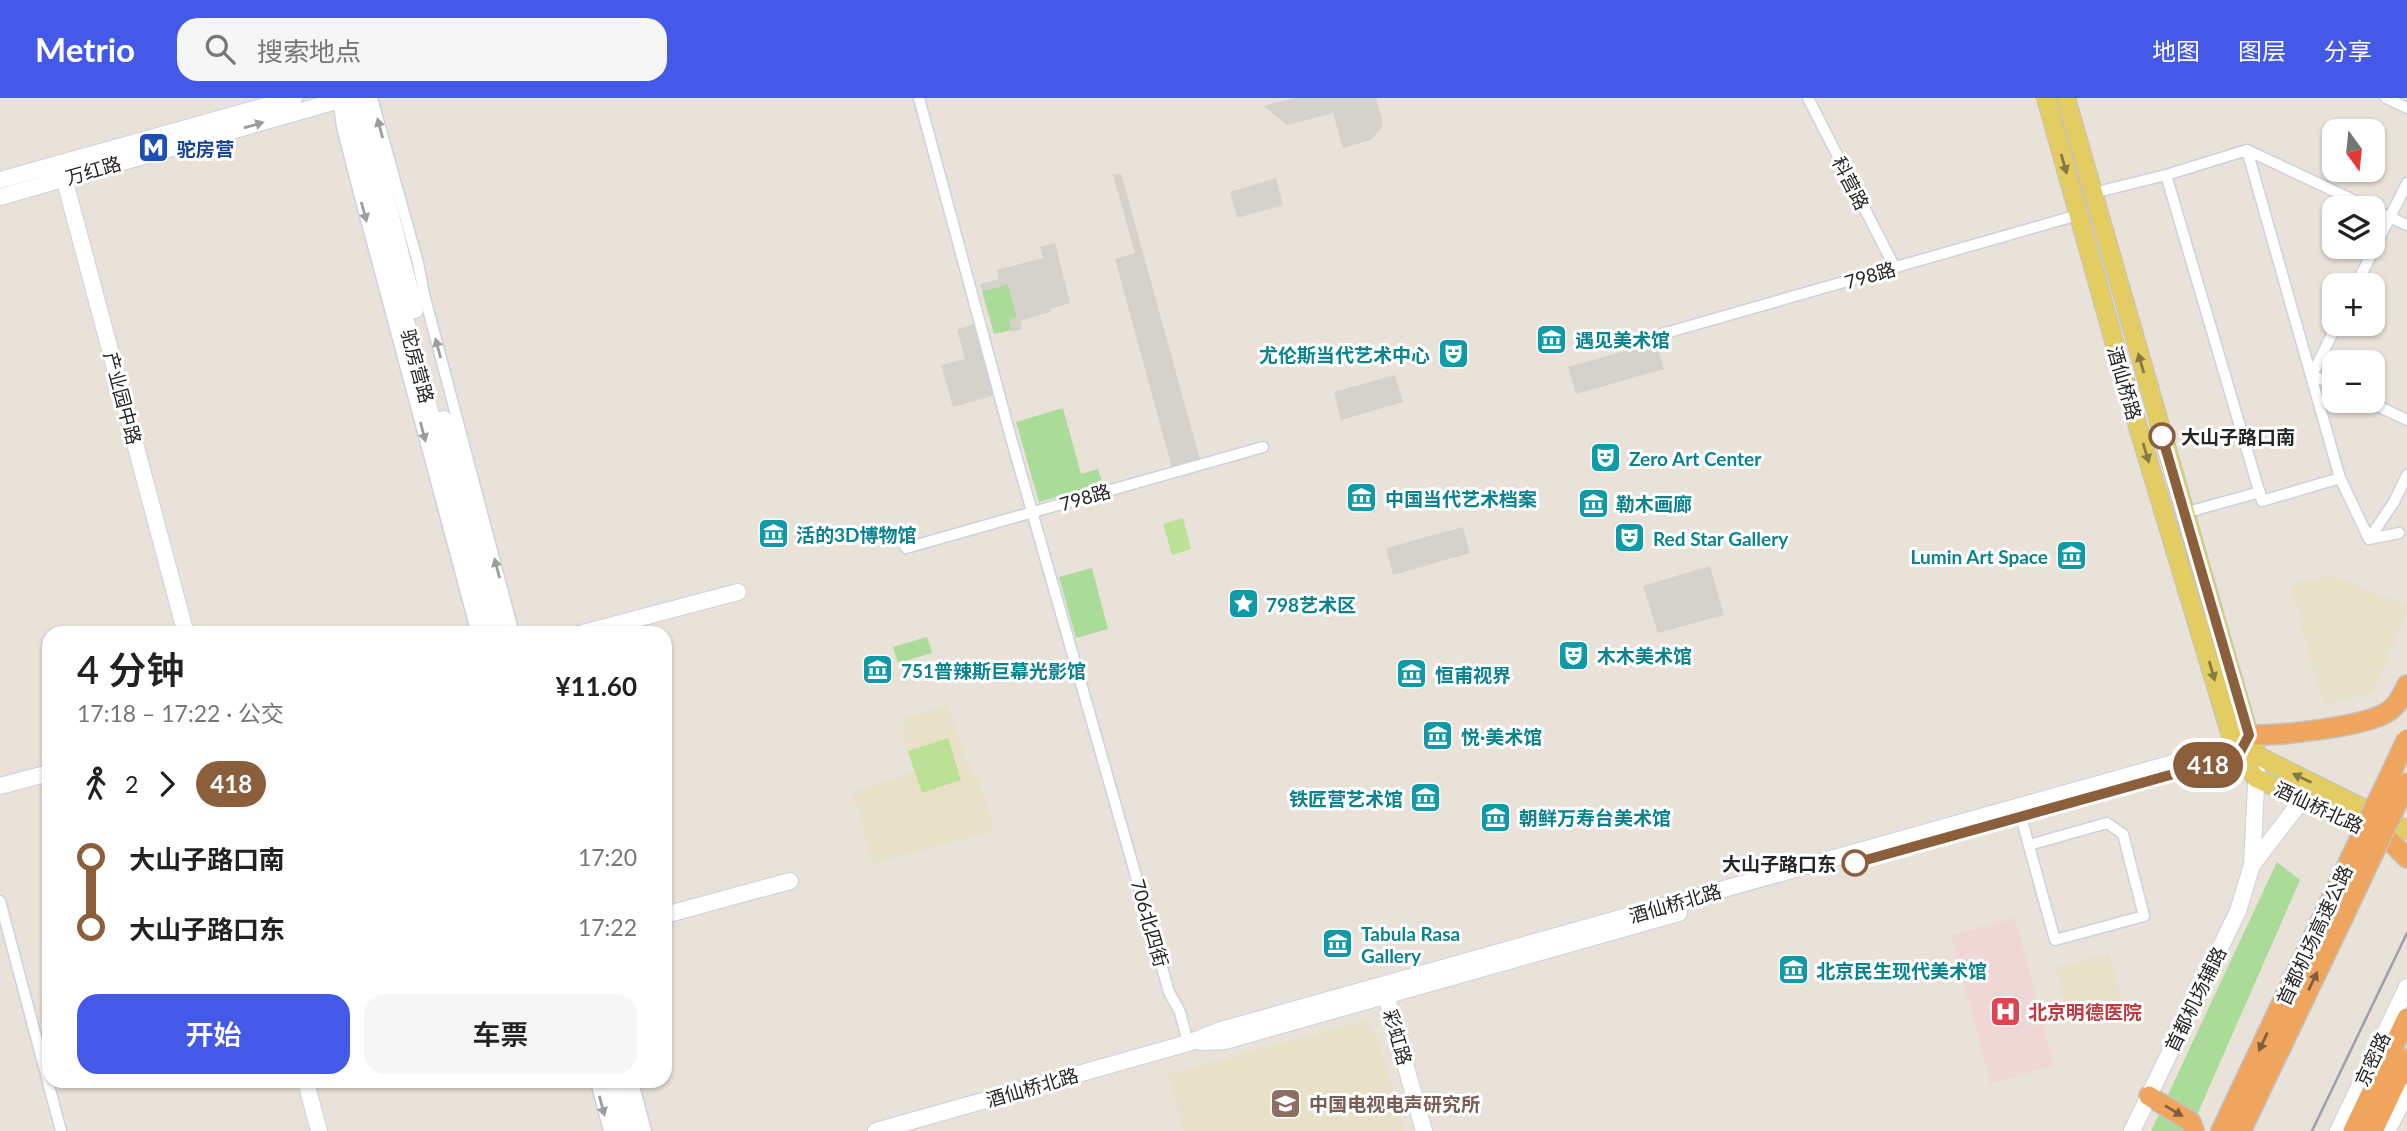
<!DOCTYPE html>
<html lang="zh">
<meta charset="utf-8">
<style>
body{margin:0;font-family:Lato,"Noto Sans SC",sans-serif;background:#f6f6f6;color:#222;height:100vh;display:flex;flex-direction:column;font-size:26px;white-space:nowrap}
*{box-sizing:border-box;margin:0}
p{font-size:23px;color:#767676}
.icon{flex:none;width:38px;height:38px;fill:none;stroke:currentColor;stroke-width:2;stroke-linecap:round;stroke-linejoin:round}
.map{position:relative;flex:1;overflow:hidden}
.panel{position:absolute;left:42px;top:528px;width:630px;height:462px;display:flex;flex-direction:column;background:#fff;border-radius:21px;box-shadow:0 2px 5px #0004}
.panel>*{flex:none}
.badge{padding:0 14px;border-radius:23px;font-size:24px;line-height:46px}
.needle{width:46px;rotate:165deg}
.buttons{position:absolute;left:2322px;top:21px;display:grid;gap:14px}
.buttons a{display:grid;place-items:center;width:63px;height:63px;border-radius:14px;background:#fff;box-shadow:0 2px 5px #0004;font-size:35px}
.map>.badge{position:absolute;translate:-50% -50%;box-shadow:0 0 0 4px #fff}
.legs{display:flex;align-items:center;gap:10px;height:77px;padding:0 35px;font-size:23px}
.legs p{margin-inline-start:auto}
.overview{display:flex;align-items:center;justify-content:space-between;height:119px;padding:0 35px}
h1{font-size:38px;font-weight:600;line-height:52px}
.action{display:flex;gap:14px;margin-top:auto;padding:14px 35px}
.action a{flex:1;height:80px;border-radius:21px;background:#4559e9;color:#fff;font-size:28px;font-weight:600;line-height:80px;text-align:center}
.action a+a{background:#f6f6f6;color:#222}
ul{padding:0 35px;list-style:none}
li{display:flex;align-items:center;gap:24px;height:70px;font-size:26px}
li i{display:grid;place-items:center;width:10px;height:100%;margin:0 9px;background:currentColor}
li i::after{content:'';width:18px;height:18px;margin:-9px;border:5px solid;border-radius:50%;background:#fff}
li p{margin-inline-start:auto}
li:first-child i{background:linear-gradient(#0000 50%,currentColor 0)}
li:last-child i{background:linear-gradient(currentColor 50%,#0000 0)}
header{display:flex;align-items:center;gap:42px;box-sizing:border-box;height:98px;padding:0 35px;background:#4559e9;color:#fff}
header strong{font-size:33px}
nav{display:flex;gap:38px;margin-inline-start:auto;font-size:24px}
.search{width:490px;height:63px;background:#f6f6f6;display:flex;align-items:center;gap:18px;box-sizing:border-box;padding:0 24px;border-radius:21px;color:#767676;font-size:26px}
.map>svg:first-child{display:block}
.education{fill:#e9e0c9}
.medical{fill:#efd7d6}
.green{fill:#abdb99}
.pitch{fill:#bce196}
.plaza{fill:#d5d1cb}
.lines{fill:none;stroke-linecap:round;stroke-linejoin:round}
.street-casing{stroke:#ced0df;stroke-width:13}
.secondary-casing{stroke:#ced0df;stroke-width:18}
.primary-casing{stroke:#c2c2c2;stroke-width:20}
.highway-casing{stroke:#c2c2c2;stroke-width:22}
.street{stroke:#fff;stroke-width:10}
.secondary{stroke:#fff;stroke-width:16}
.primary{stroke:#e3cd63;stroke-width:18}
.highway{stroke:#efa55d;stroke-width:19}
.rail{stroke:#9d9eaf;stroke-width:2.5}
.highway-bridge-casing{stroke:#c2c2c2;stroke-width:22;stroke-linecap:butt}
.highway-bridge{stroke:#efa55d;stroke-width:19}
.oneway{fill:#9d9d9d}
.oneway2{fill:#847a44}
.oneway3{fill:#805f3f}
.line-1-casing{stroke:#fff;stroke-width:16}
.line-1{stroke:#8b5e3c;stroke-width:10}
.stop-1-dot{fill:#fff;stroke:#8b5e3c;stroke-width:3.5}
.labels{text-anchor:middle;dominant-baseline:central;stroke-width:6;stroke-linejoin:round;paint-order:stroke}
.transit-label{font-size:19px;font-weight:bold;fill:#164399;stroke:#fff;text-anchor:start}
.street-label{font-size:19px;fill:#262626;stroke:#fff}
.culture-label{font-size:19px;font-weight:bold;fill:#0d838f;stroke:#fff;text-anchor:start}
.stop-label{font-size:19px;font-weight:bold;fill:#262626;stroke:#fff;text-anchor:start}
.health-label{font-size:19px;font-weight:bold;fill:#be3a42;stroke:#fff;text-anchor:start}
.education-label{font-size:19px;font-weight:bold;fill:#785e54;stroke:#fff;text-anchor:start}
</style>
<header>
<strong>Metrio</strong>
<div class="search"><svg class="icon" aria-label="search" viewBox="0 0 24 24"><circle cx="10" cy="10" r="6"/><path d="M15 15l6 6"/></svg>搜索地点</div>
<nav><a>地图</a><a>图层</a><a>分享</a></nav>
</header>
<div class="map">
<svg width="2407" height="1033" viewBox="0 0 2407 1033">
<rect width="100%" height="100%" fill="#e8e2d9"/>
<path class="education" d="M2331,476L2407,508V517L2372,595L2323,607L2290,486Z
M947,608L968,664L980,684L994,733L873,766L853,695L913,673L901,635L906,633L903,620Z
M2109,855L2123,906L2069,921L2055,870Z
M1366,922L1379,944L1404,1033H1184L1168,976Z"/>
<path class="medical" d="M2015,820L2054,968L1990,985L1951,837Z"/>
<path class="green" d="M1008,186L1017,219L1009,222L1012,232L994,236L982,193Z
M1063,310L1081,376L1098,371L1103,386L1039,404L1016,324Z
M1092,470L1108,531L1076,540L1059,479Z
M927,539L932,555L898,565L893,549Z
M2277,764L2300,782L2190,1033H2151Z"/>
<path class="pitch" d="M1183,420L1191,451L1172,457L1163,426Z
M948,640L961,682L922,695L908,653Z"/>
<path class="plaza" d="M1294,0H1376L1382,21V29L1371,42L1343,50L1333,15L1287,27L1264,8Z
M1121,75L1200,362L1172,370L1115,161L1135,155L1113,77Z
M1276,80L1283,107L1237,120L1230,94Z
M1055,145L1070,205L1050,211V214L1020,223L1022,231L1012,234L1009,221L1017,219L1008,186L982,193L980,186L999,181L997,172L1043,160L1040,149Z
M975,226L995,297L953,309L941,267L965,261L957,231Z
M1656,244L1664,271L1576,296L1568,269Z
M1395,277L1403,304L1341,322L1334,294Z
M1463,429L1470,455L1393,477L1386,450Z
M1710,468L1724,517L1658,535L1643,488Z"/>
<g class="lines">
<defs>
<path id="street" d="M338,0L342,29L360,99L477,536
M372,0L418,165L424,196L514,536
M919,0L1011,340L1169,894L1180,914L1188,945
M1808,0L1895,170
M2386,0L2407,10
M2247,52L2340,380L2369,441L2399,435
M2166,77L2262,403L2340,380
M2093,95L2166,77L2247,52L2370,110
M2373,112L2407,127
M2356,187L2407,85
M1662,236L2078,117
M2334,287L2312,277L2337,226
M2367,303L2407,322
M2184,415L2260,394
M2369,441L2394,404L2407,377
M906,450L1263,349
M2021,719L2055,842L2144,818L2123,736L2107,725L2029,747
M0,803L61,1033
M596,984L609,1033
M633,984L646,1033"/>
<path id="secondary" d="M349,0L352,19L489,536
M361,0L415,212
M60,65L186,536
M0,82L294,0
M0,99L347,0
M444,321L501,536
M579,536L738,494
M0,688L49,675
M2252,767L2302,702
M665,817L790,783
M1383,887L1424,1033
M1201,944L1225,943L1679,815
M306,984L319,1033
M608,984L621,1033
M620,984L633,1033
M876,1033L1188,945L1221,932L2234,648L2242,642
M2132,1033L2238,813L2252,767L2257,668
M2338,1033L2407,889
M2387,1033L2407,994"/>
<path id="primary" d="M2046,0L2136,322L2234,648L2238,658L2256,680L2375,735
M2066,0L2249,637L2258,658L2407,732"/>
<path id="highway" d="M2249,637C2277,638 2367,629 2389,613C2398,607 2402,597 2407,587
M2389,742L2407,760
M2149,998L2191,1024L2194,1033
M2221,1033L2324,816
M2241,1033L2342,822
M2353,1033L2407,920
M2373,1033L2407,961"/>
</defs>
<use href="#street" class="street-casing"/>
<use href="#secondary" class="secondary-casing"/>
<use href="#primary" class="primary-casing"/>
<use href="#highway" class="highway-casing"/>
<use href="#street" class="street"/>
<use href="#secondary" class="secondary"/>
<use href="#primary" class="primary"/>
<use href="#highway" class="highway"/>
<path class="rail" d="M2312,1033L2407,835"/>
<defs>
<path id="highway-bridge" d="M2324,816L2407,641
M2342,822L2407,684"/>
</defs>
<use href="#highway-bridge" class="highway-bridge-casing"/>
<use href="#highway-bridge" class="highway-bridge"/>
</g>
<defs><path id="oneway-solid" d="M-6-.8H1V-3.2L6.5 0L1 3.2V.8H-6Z" transform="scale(1.75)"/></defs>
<g class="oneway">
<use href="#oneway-solid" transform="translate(254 27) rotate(-16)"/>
<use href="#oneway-solid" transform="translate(380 30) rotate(-105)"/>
<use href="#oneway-solid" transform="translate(364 114) rotate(75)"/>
<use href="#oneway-solid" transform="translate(438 250) rotate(-105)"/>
<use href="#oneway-solid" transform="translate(423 334) rotate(75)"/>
<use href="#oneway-solid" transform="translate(497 470) rotate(-105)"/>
<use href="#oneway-solid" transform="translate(602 1008) rotate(75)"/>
</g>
<g class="oneway2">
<use href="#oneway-solid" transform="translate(2064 66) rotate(74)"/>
<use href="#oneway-solid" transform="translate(2141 265) rotate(-106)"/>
<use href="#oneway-solid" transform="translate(2146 355) rotate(73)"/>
<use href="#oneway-solid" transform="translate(2212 573) rotate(74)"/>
<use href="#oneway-solid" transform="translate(2302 680) rotate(-154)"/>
</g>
<g class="oneway3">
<use href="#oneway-solid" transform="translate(2313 883) rotate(-64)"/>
<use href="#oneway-solid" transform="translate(2263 944) rotate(115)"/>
<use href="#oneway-solid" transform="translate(2174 1013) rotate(31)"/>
</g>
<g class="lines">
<defs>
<path id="line-1" d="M1855,765L2238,658L2249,637L2162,338"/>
</defs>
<use href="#line-1" class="line-1-casing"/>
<use href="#line-1" class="line-1"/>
</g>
<defs>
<symbol id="metro-square" viewBox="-11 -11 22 22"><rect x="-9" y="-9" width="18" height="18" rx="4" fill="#1a4fb4" stroke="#fff"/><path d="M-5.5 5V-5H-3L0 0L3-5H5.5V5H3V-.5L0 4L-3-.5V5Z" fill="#fff"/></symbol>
<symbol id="museum-square" viewBox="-11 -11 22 22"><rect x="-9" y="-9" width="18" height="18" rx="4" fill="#0f9aa8" stroke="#fff"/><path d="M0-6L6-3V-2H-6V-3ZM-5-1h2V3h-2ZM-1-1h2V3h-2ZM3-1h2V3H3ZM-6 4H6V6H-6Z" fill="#fff"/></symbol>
<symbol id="theatre-square" viewBox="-11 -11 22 22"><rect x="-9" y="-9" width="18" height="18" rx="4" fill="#0f9aa8" stroke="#fff"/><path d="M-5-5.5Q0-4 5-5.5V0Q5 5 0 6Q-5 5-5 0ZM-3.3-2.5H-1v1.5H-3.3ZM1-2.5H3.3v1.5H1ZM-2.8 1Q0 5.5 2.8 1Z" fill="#fff"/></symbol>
<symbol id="sight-square" viewBox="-11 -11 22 22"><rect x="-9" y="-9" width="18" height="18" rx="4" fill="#0f9aa8" stroke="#fff"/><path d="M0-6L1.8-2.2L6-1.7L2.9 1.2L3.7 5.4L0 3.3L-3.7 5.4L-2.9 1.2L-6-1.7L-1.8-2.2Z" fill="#fff"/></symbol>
<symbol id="hospital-square" viewBox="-11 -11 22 22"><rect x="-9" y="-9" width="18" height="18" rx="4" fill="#e0444e" stroke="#fff"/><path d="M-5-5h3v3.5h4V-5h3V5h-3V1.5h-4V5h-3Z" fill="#fff"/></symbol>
<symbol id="university-square" viewBox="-11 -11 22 22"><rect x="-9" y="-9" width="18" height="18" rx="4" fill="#8d6e63" stroke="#fff"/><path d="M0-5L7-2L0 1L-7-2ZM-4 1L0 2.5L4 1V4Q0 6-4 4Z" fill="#fff"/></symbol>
</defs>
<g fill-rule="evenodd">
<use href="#metro-square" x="136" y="32" width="35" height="35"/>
<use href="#museum-square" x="1534" y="224" width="35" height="35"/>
<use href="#theatre-square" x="1436" y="238" width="35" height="35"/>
<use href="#theatre-square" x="1588" y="342" width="35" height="35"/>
<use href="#museum-square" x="1344" y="382" width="35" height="35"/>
<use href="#museum-square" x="1576" y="388" width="35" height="35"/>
<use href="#museum-square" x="756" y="418" width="35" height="35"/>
<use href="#theatre-square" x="1612" y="422" width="35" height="35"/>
<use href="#museum-square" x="2054" y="440" width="35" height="35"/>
<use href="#sight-square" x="1226" y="488" width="35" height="35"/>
<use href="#theatre-square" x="1556" y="540" width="35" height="35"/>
<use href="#museum-square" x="860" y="554" width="35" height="35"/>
<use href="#museum-square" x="1394" y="558" width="35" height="35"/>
<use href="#museum-square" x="1420" y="620" width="35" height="35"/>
<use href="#museum-square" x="1408" y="682" width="35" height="35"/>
<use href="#museum-square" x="1478" y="702" width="35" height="35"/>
<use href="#museum-square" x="1320" y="828" width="35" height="35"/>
<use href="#museum-square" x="1776" y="854" width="35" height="35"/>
<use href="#hospital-square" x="1988" y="896" width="35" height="35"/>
<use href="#university-square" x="1268" y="988" width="35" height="35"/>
</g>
<g class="stop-1-dot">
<circle cx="2162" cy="338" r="12"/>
<circle cx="1855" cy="765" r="12"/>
</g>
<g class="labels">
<g class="transit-label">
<text x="177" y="50">驼房营</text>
</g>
<g class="street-label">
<text transform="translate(93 72) rotate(-16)">万红路</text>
<text transform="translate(1851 85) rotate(63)">科营路</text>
<text transform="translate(1870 177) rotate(-16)">798路</text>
<text transform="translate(418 268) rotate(75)">驼房营路</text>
<text transform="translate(2125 285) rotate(74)">酒仙桥路</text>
<text transform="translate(123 300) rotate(75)">产业园中路</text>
<text transform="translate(1085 399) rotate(-16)">798路</text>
<text transform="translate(2319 709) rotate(25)">酒仙桥北路</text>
<text transform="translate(1675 805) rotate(-16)">酒仙桥北路</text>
<text transform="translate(1150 825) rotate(74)">706北四街</text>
<text transform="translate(2314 837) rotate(-65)">首都机场高速公路</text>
<text transform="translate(2195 901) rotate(-64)">首都机场辅路</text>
<text transform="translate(1398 939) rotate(74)">彩虹路</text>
<text transform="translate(2372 961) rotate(-65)">京密路</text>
<text transform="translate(1032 989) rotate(-16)">酒仙桥北路</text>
</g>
<g class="culture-label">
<text x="1575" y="241">遇见美术馆</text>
<text x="1430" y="256" text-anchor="end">尤伦斯当代艺术中心</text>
<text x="1629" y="360">Zero Art Center</text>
<text x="1385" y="400">中国当代艺术档案</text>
<text x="1616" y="405">勒木画廊</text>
<text x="796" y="436">活的3D博物馆</text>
<text x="1653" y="440">Red Star Gallery</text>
<text x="2048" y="458" text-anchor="end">Lumin Art Space</text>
<text x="1266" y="506">798艺术区</text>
<text x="1597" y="557">木木美术馆</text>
<text x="901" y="572">751普辣斯巨幕光影馆</text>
<text x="1435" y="576">恒甫视界</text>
<text x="1461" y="638">悦·美术馆</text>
<text x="1403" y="700" text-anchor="end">铁匠营艺术馆</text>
<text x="1519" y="719">朝鲜万寿台美术馆</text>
<text x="1361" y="835">Tabula Rasa<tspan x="1361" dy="22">Gallery</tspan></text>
<text x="1816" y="872">北京民生现代美术馆</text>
</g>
<g class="stop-label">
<text x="2181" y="338">大山子路口南</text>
<text x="1836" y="765" text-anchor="end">大山子路口东</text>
</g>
<g class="health-label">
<text x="2028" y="913">北京明德医院</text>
</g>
<g class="education-label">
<text x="1309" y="1005">中国电视电声研究所</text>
</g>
</g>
</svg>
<div class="buttons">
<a><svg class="needle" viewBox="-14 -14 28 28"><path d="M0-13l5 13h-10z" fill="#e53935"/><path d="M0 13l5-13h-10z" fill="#767676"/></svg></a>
<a><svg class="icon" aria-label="layers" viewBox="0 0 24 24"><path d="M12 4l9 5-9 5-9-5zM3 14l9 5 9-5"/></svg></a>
<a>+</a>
<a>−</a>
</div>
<b class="badge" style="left:2208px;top:667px;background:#8b5e3c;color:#fff">418</b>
<section class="panel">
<div class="overview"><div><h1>4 分钟</h1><p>17:18 – 17:22 · 公交</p></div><b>¥11.60</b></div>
<div class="legs"><svg class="icon" aria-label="walk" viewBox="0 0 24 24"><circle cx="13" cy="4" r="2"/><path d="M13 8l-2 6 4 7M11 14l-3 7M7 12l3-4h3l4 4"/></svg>2<svg class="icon" aria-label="forward" viewBox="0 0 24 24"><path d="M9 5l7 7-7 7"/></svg><b class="badge" style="background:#8b5e3c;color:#fff">418</b></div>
<ul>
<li><i style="color:#8b5e3c"></i><b>大山子路口南</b><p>17:20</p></li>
<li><i style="color:#8b5e3c"></i><b>大山子路口东</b><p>17:22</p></li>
</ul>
<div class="action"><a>开始</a><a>车票</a></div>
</section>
</div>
